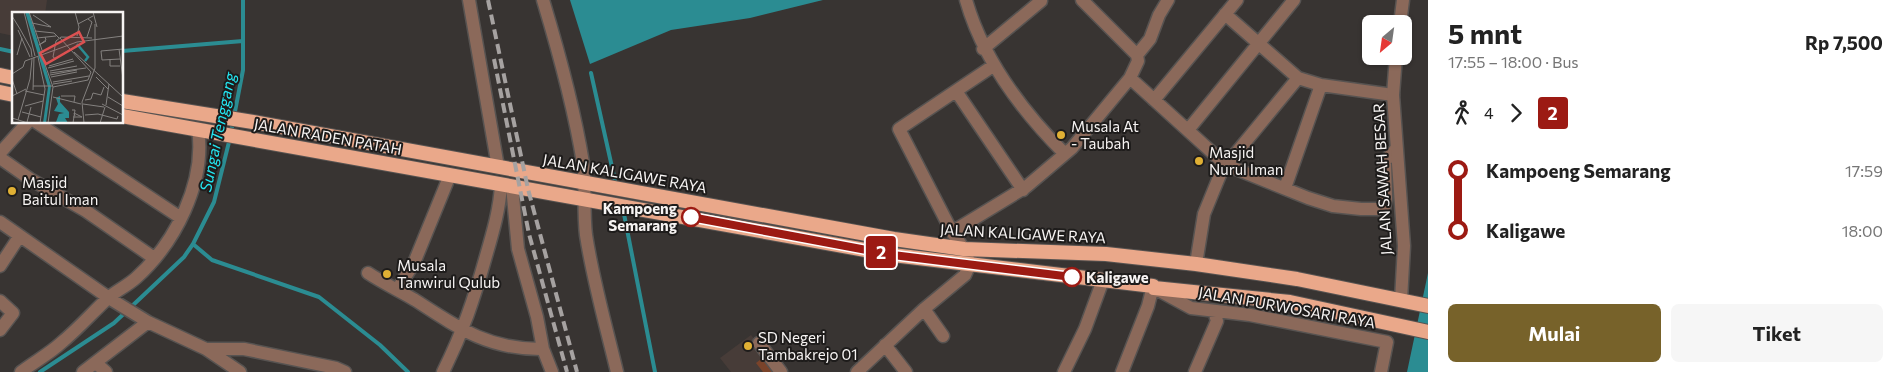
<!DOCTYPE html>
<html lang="id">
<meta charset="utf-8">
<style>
body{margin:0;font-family:Commissioner,sans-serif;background:#f6f6f6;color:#222;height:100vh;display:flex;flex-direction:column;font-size:19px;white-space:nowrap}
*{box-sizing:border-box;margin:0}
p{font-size:16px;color:#767676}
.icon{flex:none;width:28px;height:28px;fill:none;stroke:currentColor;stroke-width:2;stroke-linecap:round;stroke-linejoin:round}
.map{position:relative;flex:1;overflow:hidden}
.details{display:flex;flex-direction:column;background:#fff;width:475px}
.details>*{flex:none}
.badge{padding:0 10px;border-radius:4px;font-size:18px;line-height:32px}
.needle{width:32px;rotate:209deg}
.buttons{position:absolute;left:1362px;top:15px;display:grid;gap:10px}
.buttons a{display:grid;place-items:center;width:50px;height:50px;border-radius:8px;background:#fff;box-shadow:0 1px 4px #0004;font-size:25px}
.map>.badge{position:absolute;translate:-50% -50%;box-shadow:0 0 0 2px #fff}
.legs{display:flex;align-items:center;gap:8px;height:55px;padding:0 20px;font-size:16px}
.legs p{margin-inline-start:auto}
.summary{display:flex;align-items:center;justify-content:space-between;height:85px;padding:0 20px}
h1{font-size:28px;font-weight:700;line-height:38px}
.button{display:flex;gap:10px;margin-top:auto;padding:10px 20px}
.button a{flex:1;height:58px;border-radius:8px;background:#77622a;color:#fff;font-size:20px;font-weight:700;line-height:58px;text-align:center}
.button a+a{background:#f6f6f6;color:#222}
ul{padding:0 20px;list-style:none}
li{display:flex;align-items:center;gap:18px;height:60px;font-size:19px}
li i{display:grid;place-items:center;width:8px;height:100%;margin:0 6px;background:currentColor}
li i::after{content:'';width:12px;height:12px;margin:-6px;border:4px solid;border-radius:50%;background:#fff}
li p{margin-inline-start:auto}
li:first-child i{background:linear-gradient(#0000 50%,currentColor 0)}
li:last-child i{background:linear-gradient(currentColor 50%,#0000 0)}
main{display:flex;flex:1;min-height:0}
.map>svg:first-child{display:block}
.built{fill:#473c38}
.green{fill:#7a432a}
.water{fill:#2b8c92}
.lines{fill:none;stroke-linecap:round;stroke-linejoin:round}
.stream{stroke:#2b8c92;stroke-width:4}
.minor-casing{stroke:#575351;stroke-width:15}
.tertiary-casing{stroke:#575351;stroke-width:15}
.trunk-casing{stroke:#575351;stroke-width:16}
.minor{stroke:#8b695a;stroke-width:12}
.tertiary{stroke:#8b695a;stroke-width:12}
.trunk{stroke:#eaa88a;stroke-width:14}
.rail{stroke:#a6a2a1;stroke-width:4;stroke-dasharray:10 5;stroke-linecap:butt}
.line-1-casing{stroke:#fff;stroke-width:11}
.line-1{stroke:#9c1a13;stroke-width:8}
.poi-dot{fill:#e0b034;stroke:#1e1c1b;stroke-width:2}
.stop-1-dot{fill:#fff;stroke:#9c1a13;stroke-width:2.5}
.labels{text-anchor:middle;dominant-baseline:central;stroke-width:4;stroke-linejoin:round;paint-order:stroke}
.poi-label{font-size:15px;fill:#f7f4f3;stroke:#1e1c1b;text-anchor:start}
.street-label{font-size:15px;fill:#f7f4f3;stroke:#1e1c1b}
.stop-label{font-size:15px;font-weight:bold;fill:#f7f4f3;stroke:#1e1c1b;text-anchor:end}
.water-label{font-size:16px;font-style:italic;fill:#24e6f1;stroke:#1e1c1b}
.inset-river{fill:none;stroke:#2b8c92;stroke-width:2.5}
.inset-road{fill:none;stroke:#84817f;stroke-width:1}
.view{fill:#dd5151;fill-opacity:0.15;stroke:#dd5151;stroke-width:2.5}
.inset-edge{fill:none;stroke:#f7f4f3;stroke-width:2.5}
</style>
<main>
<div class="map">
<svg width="1428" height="372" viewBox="0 0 1428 372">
<rect width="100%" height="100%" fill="#383432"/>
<path class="built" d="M0,0H47L45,14H14V36L0,33Z
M751,335L780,372H731L720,358Z"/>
<path class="green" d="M765,356L777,372H763L756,363Z"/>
<path class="water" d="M570,0H823L750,18L671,30L590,64Z
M1428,273V372H1407Z"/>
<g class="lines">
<path class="stream" d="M0,49L14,52
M122,51L243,41
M591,73L616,185
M231,132L243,70V0
M623,209L655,372
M193,244L212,260L319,297L380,345L408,372
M40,372L114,323L184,257L193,244L214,202L230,138"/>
<defs>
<path id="minor" d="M543,0C559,53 574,107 583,163C586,187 583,210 586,235C593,281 606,326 617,372
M966,0C983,60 1021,110 1065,154
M1225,14L1298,78L1321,85L1393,95
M983,49L1041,1
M1137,55L1150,39L1159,15L1168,0
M1130,78L1226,165L1308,198L1333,206L1361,209H1384L1386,198L1385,161L1396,149
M956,91L1023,190
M1154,100L1237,0
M36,122L181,218
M1188,130L1294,0
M0,153L28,122
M0,158L30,179L86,211L154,258
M512,186L518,249L537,317L543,349L552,372
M1285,188L1321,85
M0,222L112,300L148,322L206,349H244L336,368L345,372
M952,232L899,129L993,66
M1196,264L1204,214L1222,170L1298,78
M0,266L19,237
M368,273C383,283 400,291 415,300C458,328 489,350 543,349
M1156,289L1191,308L1250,315L1387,342L1381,372
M397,290L414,263L450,175
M0,301L13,313L0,330
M924,309L943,336
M759,343L781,372
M885,345L906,372
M206,349L240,372
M96,363L106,372
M21,372C34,362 49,354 61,343C78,329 92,313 108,298C116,291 127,286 136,278C175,243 206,183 198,129
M83,372L148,322
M443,372C463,332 474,299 486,256C493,232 500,208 501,184
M857,372L924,309L965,275L970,264L964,249L952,232L1026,187L1072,148L1130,78L1138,61L1137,55L1082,0
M1064,372L1085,329L1103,280
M1122,372L1148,306L1153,286
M1195,372L1217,321L1214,311"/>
<path id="tertiary" d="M469,0L498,167
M1400,24L1403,0
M1396,56L1393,95L1404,246L1401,300"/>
<path id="trunk" d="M0,75L14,78
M0,92L14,95
M122,101L253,122L894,239L964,249L1106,254L1196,264L1297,279L1428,306
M122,116L893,255L1153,286L1154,288L1290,302L1428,332"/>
</defs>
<use href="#minor" class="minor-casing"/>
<use href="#tertiary" class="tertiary-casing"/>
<use href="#trunk" class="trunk-casing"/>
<use href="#minor" class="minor"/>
<use href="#tertiary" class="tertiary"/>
<use href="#trunk" class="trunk"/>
<path class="rail" d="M488,0L528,189L577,372
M494,59L529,234L567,372"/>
</g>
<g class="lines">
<defs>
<path id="line-1" d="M691,217L893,255L1072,277"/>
</defs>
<use href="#line-1" class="line-1-casing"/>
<use href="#line-1" class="line-1"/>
</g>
<g class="poi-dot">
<circle cx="1061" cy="135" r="5"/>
<circle cx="1199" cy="161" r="5"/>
<circle cx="12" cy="191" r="5"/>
<circle cx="387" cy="274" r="5"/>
<circle cx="748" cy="346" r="5"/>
</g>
<g class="stop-1-dot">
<circle cx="691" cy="217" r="9"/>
<circle cx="1072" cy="277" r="9"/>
</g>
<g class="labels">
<g class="poi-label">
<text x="1071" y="126">Musala At<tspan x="1071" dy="17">- Taubah</tspan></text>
<text x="1209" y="152">Masjid<tspan x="1209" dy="17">Nurul Iman</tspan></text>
<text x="22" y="182">Masjid<tspan x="22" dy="17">Baitul Iman</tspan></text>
<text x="397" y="265">Musala<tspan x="397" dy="17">Tanwirul Qulub</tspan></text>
<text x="758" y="337">SD Negeri<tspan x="758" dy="17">Tambakrejo 01</tspan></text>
</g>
<g class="street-label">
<text transform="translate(328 136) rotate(10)">JALAN RADEN PATAH</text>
<text transform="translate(625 173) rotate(10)">JALAN KALIGAWE RAYA</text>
<text transform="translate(1382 179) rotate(-93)">JALAN SAWAH BESAR</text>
<text transform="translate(1023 233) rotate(3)">JALAN KALIGAWE RAYA</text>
<text transform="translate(1287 307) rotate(10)">JALAN PURWOSARI RAYA</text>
</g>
<g class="stop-label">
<text x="677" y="208">Kampoeng<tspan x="677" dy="17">Semarang</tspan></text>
<text x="1086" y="277" text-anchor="start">Kaligawe</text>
</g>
<g class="water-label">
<text transform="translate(217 132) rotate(-78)">Sungai Tenggang</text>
</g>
</g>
<g transform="translate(12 12)">
<rect width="111" height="111" fill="#383432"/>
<path d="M13,0H17L39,74L34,111H31L36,75ZM48,84V90L57,100V106H53L56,111L44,110L47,102L52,101L42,99L46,92L44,86Z" fill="#2b8c92"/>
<path class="inset-river" d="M65,32L76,45L73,49"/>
<path class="inset-road" d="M12,0L23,44M17,0L31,41M63,0L67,15L65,24M81,0L85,15M0,4L8,17M20,11L39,15L21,3M66,12L81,4M8,17L19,37L20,45M6,18L18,45M23,19L42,21L47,26M33,25L34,28L27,33L34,29M75,25L80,10L76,7M25,26L44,24M107,37L111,67M62,40L111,85M5,43L10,26M30,44L41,75L36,111M26,45L33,77L28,111M98,47V54H108M108,47L90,48L89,39L111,37M41,48L44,47L41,45L44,29L49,25L80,26M37,54L61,47M36,56L62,49M38,59L65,54M38,61L74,56M0,62L11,55L13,49L65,30L111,24M38,63L65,58M39,65L65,60M84,65L96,77M0,67L5,82M41,70L77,64M41,72L60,69M21,74H41M41,75L76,68L79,60L48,26M21,78L22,45M13,79L32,83M0,84L14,77M49,84H63L62,90M41,85L69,92M96,85L111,94M73,88L79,87L81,81L89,83L92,75M71,92L92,95M90,92L111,103M94,93L97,72M13,94L31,89M60,98H63L61,111M10,100L29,105M73,103L86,102L105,107L106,104M61,105H70L62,101L63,104M0,106L16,111M6,108L18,67L20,47M15,110L19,95M72,111L70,90L83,56V12M88,111L93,95"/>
<path class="view" d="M67,20L72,30L34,52L28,41Z"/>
<rect width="111" height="111" class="inset-edge"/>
</g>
</svg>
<div class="buttons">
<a><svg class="needle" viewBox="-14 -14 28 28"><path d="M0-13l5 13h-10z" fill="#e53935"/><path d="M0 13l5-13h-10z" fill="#767676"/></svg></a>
</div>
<b class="badge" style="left:881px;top:252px;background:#9c1a13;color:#fff">2</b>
</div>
<section class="details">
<div class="summary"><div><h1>5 mnt</h1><p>17:55 – 18:00 · Bus</p></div><b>Rp 7,500</b></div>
<div class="legs"><svg class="icon" aria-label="walk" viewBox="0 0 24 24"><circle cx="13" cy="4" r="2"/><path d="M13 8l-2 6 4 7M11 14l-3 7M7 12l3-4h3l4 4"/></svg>4<svg class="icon" aria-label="forward" viewBox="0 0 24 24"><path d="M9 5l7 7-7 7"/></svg><b class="badge" style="background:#9c1a13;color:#fff">2</b></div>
<ul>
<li><i style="color:#9c1a13"></i><b>Kampoeng Semarang</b><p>17:59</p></li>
<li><i style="color:#9c1a13"></i><b>Kaligawe</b><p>18:00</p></li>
</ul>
<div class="button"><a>Mulai</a><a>Tiket</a></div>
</section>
</main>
